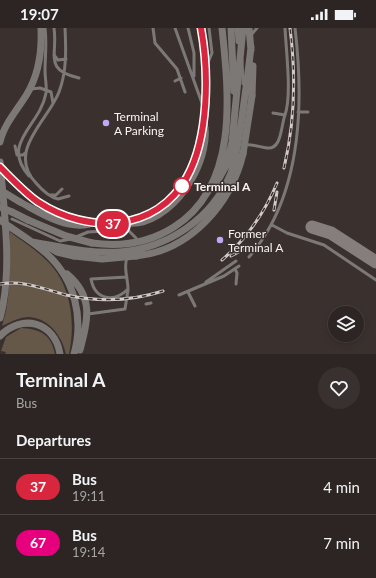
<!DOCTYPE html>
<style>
body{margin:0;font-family:Lato,sans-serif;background:#383130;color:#f1f3f6;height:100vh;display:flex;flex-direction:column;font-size:15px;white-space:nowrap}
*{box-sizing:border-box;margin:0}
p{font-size:13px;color:#a6a5a6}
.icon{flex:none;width:22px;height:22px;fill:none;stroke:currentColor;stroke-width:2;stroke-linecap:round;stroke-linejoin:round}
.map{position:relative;height:326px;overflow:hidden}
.panel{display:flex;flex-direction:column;background:#2c2523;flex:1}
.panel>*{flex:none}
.badge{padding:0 8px;border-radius:13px;font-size:14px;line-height:26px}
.fabs{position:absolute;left:328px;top:278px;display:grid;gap:8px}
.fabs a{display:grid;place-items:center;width:36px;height:36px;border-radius:50%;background:#2c2523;box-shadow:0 2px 6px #0003,0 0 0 1px #484241;font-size:20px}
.map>.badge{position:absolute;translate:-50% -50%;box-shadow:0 0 0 2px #fff}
h2{padding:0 16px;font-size:15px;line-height:36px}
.round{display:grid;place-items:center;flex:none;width:42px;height:42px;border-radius:21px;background:#383130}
.summary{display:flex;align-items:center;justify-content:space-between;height:68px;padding:0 16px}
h1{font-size:19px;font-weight:700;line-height:30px}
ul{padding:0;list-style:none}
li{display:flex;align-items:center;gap:12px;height:56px;padding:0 16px;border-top:1px solid #484241}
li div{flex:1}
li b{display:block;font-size:15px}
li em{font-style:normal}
li .badge{min-width:44px;font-weight:700;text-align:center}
.status{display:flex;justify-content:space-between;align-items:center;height:28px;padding:0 20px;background:#2c2523;direction:ltr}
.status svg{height:11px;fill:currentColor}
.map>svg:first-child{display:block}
.green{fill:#655849}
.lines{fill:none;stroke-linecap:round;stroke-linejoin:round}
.taxiway{stroke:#867e7c;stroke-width:13}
.service{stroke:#7c7876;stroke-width:3}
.tertiary{stroke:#7c7876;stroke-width:7}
.rail-casing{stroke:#d1cac8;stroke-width:3}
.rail{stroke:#3a312f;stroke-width:1.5;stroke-dasharray:4.5;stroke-linecap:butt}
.tertiary-bridge{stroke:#7c7876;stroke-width:7}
.line-casing{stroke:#fff;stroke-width:9}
.line{stroke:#d7263d;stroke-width:6}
.poi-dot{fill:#bea9f4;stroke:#3a312f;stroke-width:1.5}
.stop-dot{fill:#fff;stroke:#d7263d;stroke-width:2}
.labels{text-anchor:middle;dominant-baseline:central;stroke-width:3;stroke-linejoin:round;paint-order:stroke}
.poi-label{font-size:12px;fill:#f8f2f0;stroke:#3a312f;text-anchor:start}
.stop-label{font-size:12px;font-weight:bold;fill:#f8f2f0;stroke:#3a312f;text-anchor:start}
</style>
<div class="status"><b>19:07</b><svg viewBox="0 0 49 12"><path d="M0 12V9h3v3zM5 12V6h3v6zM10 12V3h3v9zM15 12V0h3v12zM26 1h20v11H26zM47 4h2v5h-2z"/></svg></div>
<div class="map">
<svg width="376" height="326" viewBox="0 0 376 326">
<rect width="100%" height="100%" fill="#3a312f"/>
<path class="green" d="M10,204C22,213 35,221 45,231C71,254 76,294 69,326H66C62,308 49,290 29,289C20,289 10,294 2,298C12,267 9,237 10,204Z
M21,300C40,301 51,306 55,326H5L6,324L1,323L6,309Z"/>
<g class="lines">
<path class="taxiway" d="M312,199L331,205L376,234"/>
<path class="service" d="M54,0C58,27 43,42 79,50
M65,0C66,21 67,43 59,64C48,93 6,123 36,155C42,162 49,169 58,171L69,168
M153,0L155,15L177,41L185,64
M175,0L203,78
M188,0L194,25V48
M251,7L257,0
M54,27L58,32L66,31
M242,32L243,56
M207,37L212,25L209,0
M175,53L181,50
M31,61L40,60L51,64L53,75
M298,84H308
M285,87C292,67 286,22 285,0
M245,117C252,116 260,119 267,120C282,122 281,97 285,87L273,85
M15,118L17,127H23L25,125
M29,148C0,114 40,99 46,65C47,58 45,50 45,43C45,29 47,15 45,0
M50,167H56L62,161
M12,191L60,213L71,211
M272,197L287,205L324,217L376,252
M76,209L88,204L124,202L129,203L136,210
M249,229C302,168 304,76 295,0
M127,230C123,239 128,251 128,261C114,275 95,272 91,251L127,249
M235,241L237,245L236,256
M206,254L236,233
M188,264L195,278
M179,267L224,248L239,238
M146,276L151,275
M88,286L125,281L128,262"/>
<path class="tertiary" d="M231,0L234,63
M238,0L239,13
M249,0L251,22
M252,68L253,38
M0,114C4,96 18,81 27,66C39,46 42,23 41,0
M0,134C4,183 13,243 0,290
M217,154L226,138L232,114L243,0
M16,155C46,184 83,198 125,195C131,195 136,196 143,194C166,187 184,167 195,145C202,131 208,110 204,95
M20,174C39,184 66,202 89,196
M12,184L28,192
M133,193C210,165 213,69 201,0
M10,199C22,207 36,216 47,226C75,252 84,290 74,326
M32,214C61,219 90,226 120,224C168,220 212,191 231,145C236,132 237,117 240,103C244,75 248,47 251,19
M92,215C121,219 149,215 174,199C239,158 229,67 222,0
M46,217L57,224L74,228
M136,228C190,223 231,176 243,126
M67,246C94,269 88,291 80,322
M0,308C22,285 55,294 60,326"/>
<defs>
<path id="rail" d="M284,140C295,94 296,47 290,0
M274,182L277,164
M231,228L248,219
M222,232C246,211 265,184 277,155
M0,256C24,252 44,261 66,267C98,274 132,273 163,263"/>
</defs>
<use href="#rail" class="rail-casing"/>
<use href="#rail" class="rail"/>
<path class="tertiary-bridge" d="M243,126L252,68
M0,139L16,155
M0,162L20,174
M0,179L12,184
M0,192L10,199
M28,192L66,208L92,215
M74,228L102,231L136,228"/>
</g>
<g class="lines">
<defs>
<path id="line" d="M0,139C12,151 24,164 38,174C87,206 156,205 187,149C209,109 209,44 201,0"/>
</defs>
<use href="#line" class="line-casing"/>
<use href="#line" class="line"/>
</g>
<g class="poi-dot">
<circle cx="106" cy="95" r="4"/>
<circle cx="220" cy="212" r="4"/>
</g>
<circle class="stop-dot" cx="182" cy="158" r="8"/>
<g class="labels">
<g class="poi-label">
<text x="114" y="88">Terminal<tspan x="114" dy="14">A Parking</tspan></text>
<text x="228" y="205">Former<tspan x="228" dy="14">Terminal A</tspan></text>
</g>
<g class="stop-label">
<text x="194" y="158">Terminal A</text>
</g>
</g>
</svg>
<div class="fabs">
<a><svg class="icon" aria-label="layers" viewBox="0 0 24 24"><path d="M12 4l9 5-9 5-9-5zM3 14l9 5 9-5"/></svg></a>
</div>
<b class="badge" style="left:113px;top:196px;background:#d7263d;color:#fff">37</b>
</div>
<section class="panel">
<div class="summary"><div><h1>Terminal A</h1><p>Bus</p></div><a class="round"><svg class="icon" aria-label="heart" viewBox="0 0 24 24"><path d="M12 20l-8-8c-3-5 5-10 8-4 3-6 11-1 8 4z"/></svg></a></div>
<h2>Departures</h2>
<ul>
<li><span class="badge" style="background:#d7263d;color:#fff">37</span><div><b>Bus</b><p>19:11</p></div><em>4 min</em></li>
<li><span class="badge" style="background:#e6007e;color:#fff">67</span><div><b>Bus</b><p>19:14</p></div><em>7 min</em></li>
</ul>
</section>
